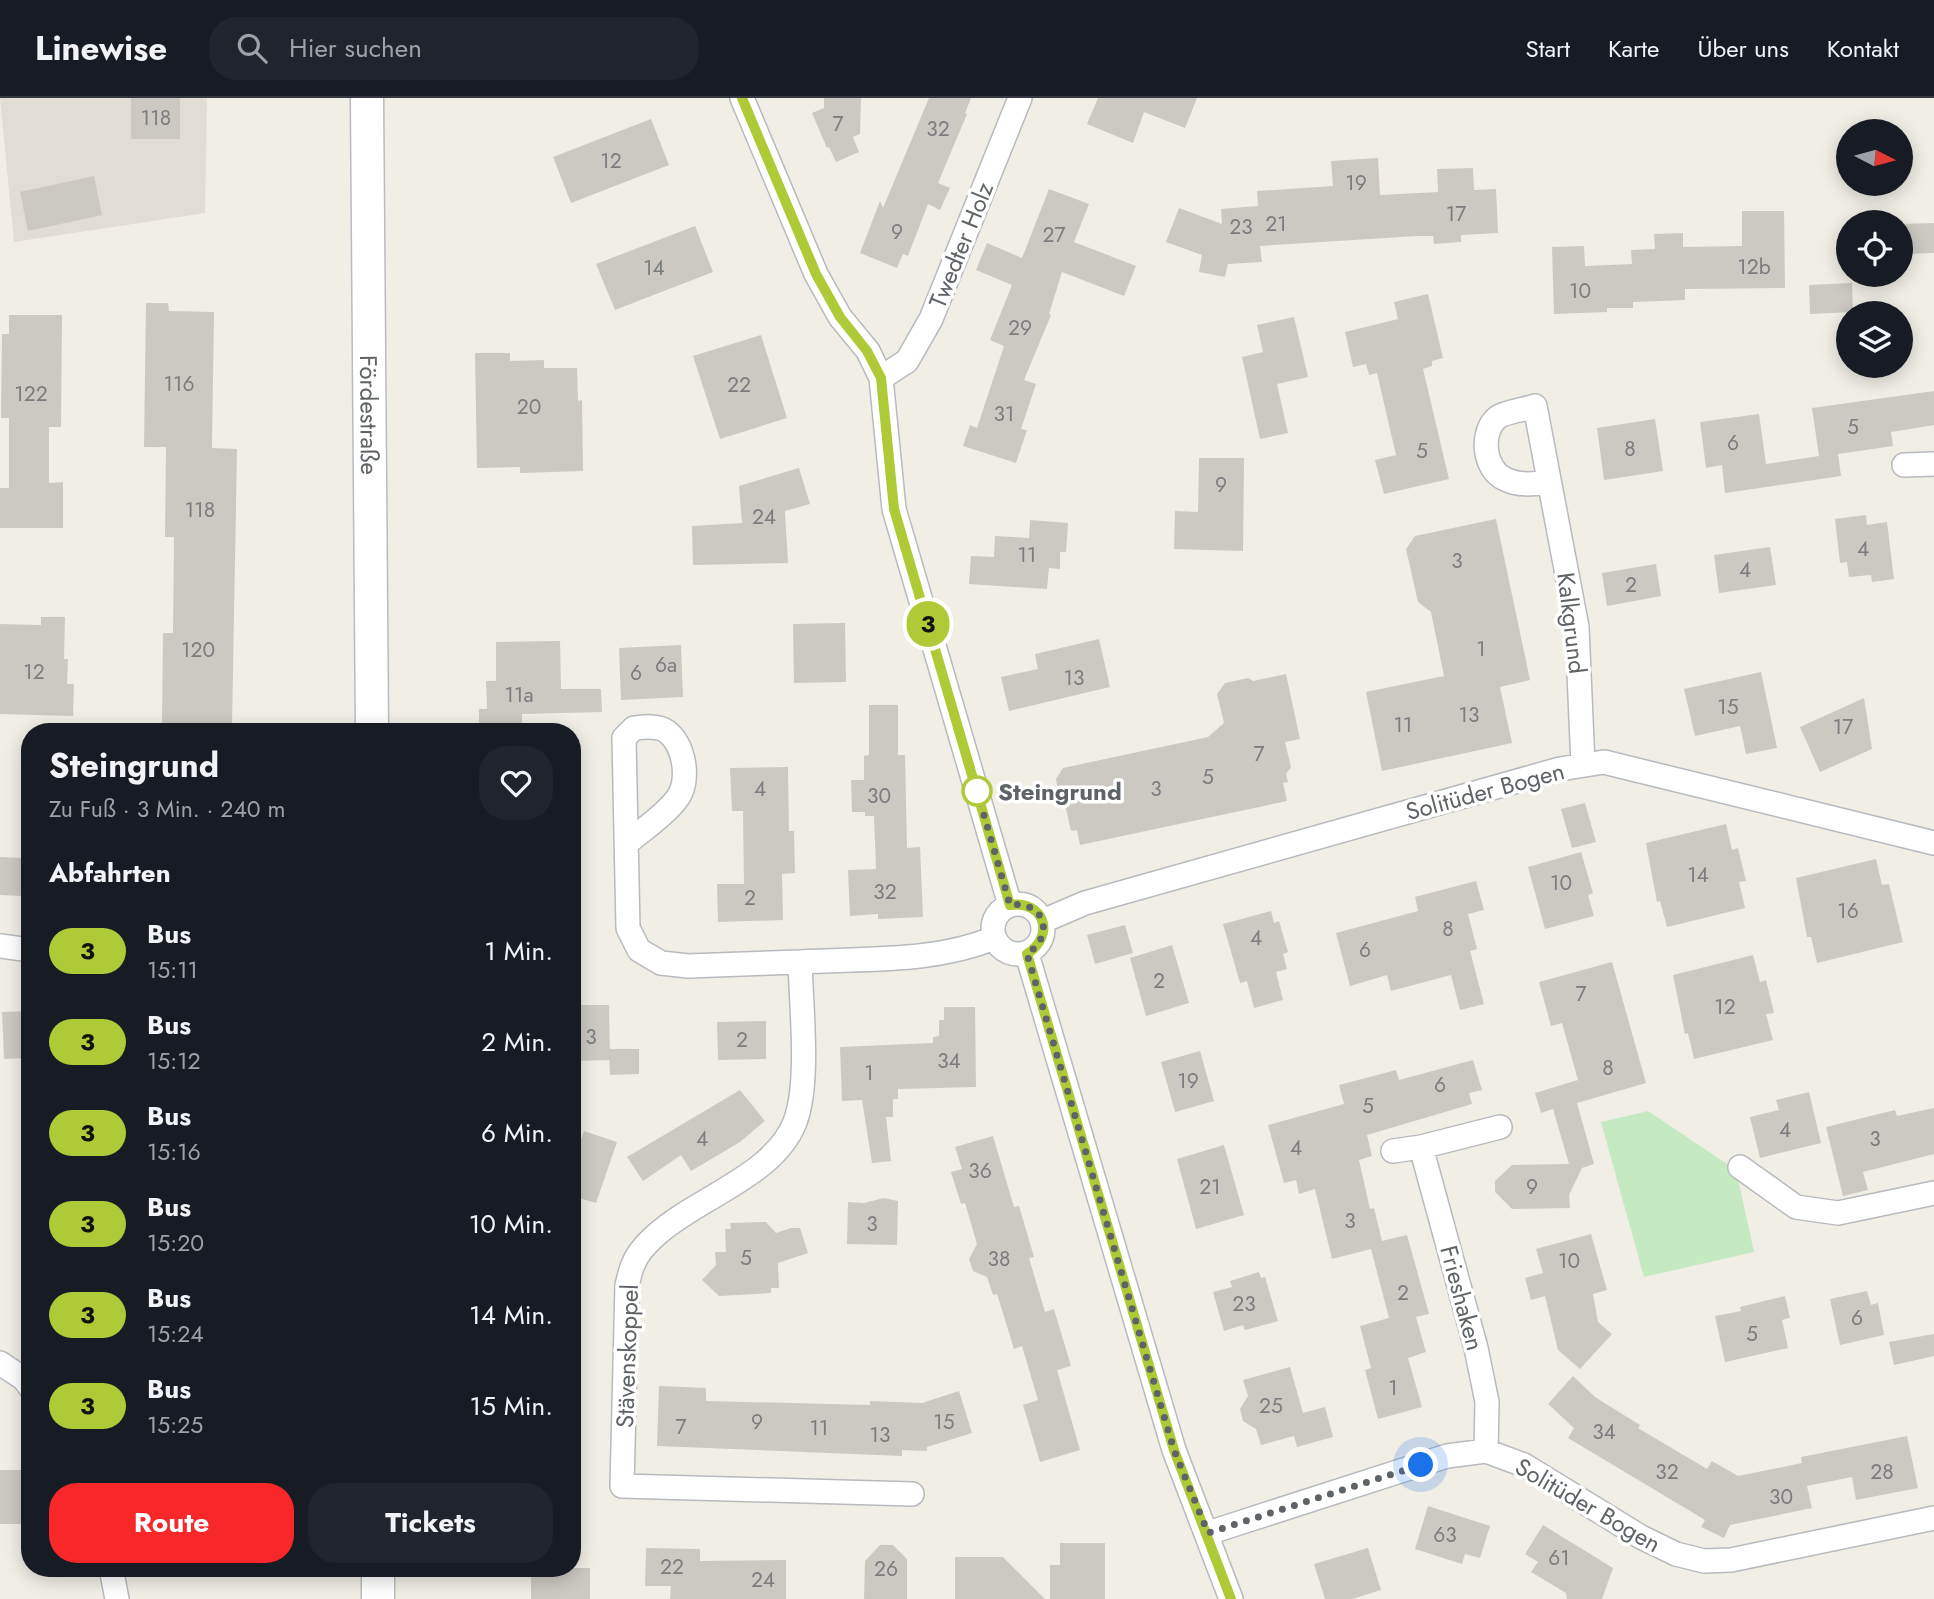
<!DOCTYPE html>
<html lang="de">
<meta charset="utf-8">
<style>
body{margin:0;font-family:Jost,sans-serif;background:#20242c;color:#f1f3f6;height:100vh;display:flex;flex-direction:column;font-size:26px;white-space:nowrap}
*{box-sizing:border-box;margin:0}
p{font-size:23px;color:#9ea1a6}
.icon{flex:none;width:38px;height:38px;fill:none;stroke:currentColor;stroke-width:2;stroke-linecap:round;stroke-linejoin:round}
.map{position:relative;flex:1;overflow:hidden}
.drawer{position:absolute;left:21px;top:625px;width:560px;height:854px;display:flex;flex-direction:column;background:#171b24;border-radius:28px;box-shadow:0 4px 18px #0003}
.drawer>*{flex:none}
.badge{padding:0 14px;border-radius:23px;font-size:24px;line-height:46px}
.needle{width:46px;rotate:96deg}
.controls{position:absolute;left:1836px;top:21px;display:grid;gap:14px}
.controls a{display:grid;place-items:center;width:77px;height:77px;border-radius:50%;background:#171b24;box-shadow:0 4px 18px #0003;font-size:35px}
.you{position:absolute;width:35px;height:35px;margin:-18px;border:5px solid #fff;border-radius:50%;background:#1a73e8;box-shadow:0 0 0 10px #1a73e833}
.map>.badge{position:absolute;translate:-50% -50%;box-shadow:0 0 0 4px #fff}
h2{padding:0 28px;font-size:26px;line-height:63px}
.round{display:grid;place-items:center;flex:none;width:74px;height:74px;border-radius:28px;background:#20242c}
.summary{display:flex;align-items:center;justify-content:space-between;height:119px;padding:0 28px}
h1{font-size:33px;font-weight:700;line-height:52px}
.cta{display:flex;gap:14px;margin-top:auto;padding:14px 28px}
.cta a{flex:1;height:80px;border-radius:28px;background:#f7272a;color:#fff;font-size:28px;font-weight:700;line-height:80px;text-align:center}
.cta a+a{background:#20242c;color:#f1f3f6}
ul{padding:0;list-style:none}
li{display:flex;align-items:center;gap:21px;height:91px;padding:0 28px}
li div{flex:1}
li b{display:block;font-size:26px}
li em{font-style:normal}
li .badge{min-width:77px;font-weight:700;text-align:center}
header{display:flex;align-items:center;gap:42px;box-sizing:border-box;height:98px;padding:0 35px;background:#171b24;border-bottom:2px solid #363941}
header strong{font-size:33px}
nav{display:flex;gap:38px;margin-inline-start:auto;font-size:24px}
.search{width:490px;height:63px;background:#20242c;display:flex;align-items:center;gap:18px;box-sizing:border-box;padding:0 24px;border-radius:28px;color:#9ea1a6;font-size:26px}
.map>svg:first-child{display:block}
.education{fill:#e1ddd5}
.green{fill:#c5eac1}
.building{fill:#ccc9c3}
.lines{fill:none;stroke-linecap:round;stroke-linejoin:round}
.minor-casing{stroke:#b7babe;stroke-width:26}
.secondary-casing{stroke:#b8bcc1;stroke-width:35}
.minor{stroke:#fff;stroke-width:23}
.secondary{stroke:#fff;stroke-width:32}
.line-casing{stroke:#fff;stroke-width:16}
.line{stroke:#aecb37;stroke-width:10}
.walk{stroke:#5e6368;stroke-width:7;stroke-dasharray:0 12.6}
.stop-dot{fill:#fff;stroke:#aecb37;stroke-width:3.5}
.labels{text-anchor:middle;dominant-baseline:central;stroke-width:7;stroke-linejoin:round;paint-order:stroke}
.number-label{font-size:21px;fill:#7a7c7f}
.street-label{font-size:24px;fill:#5e6368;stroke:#fff}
.stop-label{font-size:24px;font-weight:bold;fill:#5e6368;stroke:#fff;text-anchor:start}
</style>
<header>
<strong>Linewise</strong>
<div class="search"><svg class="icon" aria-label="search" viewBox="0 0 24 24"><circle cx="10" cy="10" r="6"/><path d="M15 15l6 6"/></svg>Hier suchen</div>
<nav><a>Start</a><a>Karte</a><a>Über uns</a><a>Kontakt</a></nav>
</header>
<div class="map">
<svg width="1934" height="1501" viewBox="0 0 1934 1501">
<rect width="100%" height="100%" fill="#f1eee6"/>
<path class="education" d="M0,0H207L205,115L14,144Z"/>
<path class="green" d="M1648,1013L1736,1072L1754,1154L1644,1179L1601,1024Z"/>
<path class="building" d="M131,0H180V41H131Z
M824,0H861L860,36L853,39L859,54L836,64L829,49L827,50L812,15L824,10Z
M929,0H971L965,15L967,16L938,85L950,90L940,112L928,106L908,158L903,156L897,170L860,155L880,103L883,110Z
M1098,0H1197L1185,30L1144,14L1133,45L1087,26Z
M651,21L669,67L571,105L553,59Z
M1378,60L1380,97L1438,94L1437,71L1473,70L1474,92L1496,91L1498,135L1461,137V144L1448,145L1434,146L1433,138H1417L1260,148L1262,164L1228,166L1225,179L1199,174L1202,157L1166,144L1179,110L1222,126L1221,111L1258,108L1257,93L1333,88L1331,63Z
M94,78L102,117L28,133L20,94Z
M1049,91L1089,106L1074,144L1136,168L1124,198L1062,174L1049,216L1051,217L1024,282L1036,286L1021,331L1027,332L1016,365L963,348L970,327L977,330L1004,248L990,242L1012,187L976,172L987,145L1022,160Z
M1742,113H1784L1785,190L1685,191V202L1633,204V210H1607V214L1554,216L1552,149L1584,148L1585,168L1632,166L1631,152L1655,151L1654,136L1683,135V149L1742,148Z
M1934,125V155L1900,156V126Z
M695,128L713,174L615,212L596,166Z
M1852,185L1853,214L1810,216L1809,187Z
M1428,196L1443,260L1432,263V268L1423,271L1449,381L1384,396L1375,362L1396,357L1377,275L1369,277L1366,266L1353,269L1345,234L1398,221L1394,204Z
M146,205H168L169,213L214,214L212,350L237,351L232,628L162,627L163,535H173L174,439H165L166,349H144Z
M9,217H62L61,329H49V385L63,384V430H0V390H9V320H1L2,236H9Z
M1294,219L1308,279L1277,286L1288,335L1260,341L1242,259L1263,254L1257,227Z
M761,237L787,320L720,341L693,258Z
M475,255H510V263L544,262V270H577L578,303L582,302L583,373L520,375V369L477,370Z
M1934,293V327L1891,334L1893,348L1838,356L1841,378L1725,395L1722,367L1706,370L1700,324L1759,316L1766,366L1819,358L1812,310Z
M1655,321L1663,373L1604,382L1597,330Z
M1199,360H1244L1243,453L1174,451L1175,413L1198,414Z
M799,370L810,406L785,413L788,465L693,467L692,428L742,425L739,388Z
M1866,417L1867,427L1887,424L1894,481L1872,484L1871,477L1849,479L1847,464L1840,465L1835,421Z
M1496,421L1530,582L1500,589L1512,645L1382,673L1366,594L1444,578L1431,514L1418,504L1406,451L1415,438Z
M1030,422L1068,425L1066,454H1060V471L1049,470L1047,491L969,486L971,458L994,459L995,438L1029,440Z
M1770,449L1776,487L1719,495L1714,457Z
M1656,466L1661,498L1607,508L1602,475Z
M41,519H65L64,561H68L67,586H74L73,618L0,616V526L41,527Z
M845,525L846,584L794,585L793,526Z
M1099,541L1110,589L1009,613L1001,579L1038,571L1035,556Z
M560,543L561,591H601L602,614L522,616V634H479V611H487L486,583H496V544Z
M681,547L683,599L621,602L619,550Z
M1761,574L1777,650L1746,656L1740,628L1695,638L1684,591Z
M1286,576L1300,641L1285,644L1291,669L1286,676L1288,684L1283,685L1287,703L1080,747L1077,732L1071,733L1065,706L1061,707L1056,681L1063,670L1208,639L1224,625L1217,596L1225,585L1248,580L1253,583Z
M1864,600L1872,651L1820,674L1800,629Z
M869,607H898V657H905L907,750L920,749L923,819L878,821V816L850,818L848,772L876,771L874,718H865V714H852L851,682H864V658L869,657Z
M788,669L789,733H794L795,775L782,776L783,822L718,824L717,786H744L743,713H732L730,670Z
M1585,705L1596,744L1572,750L1561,711Z
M1726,726L1732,752L1738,750L1746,783L1739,784L1745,810L1667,829L1660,803L1657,804L1646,745Z
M1581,754L1593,795L1588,797L1594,818L1545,831L1528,769Z
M0,759L23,760L22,798L0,797Z
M1876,761L1882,787L1889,786L1903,844L1817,865L1811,839H1807L1796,780Z
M1476,783L1484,812L1468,816L1477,851L1470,853L1484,906L1460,912L1451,877L1391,893L1387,877L1350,888L1336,835L1418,813L1415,799Z
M1271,813L1274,825L1279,823L1288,854L1283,856L1287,871L1276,874L1283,902L1254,910L1247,883L1240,885L1223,826Z
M1125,827L1133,855L1095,866L1087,837Z
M1172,847L1189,905L1146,918L1130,860Z
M1753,857L1760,884L1766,882L1774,915L1766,916L1773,942L1694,961L1688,935L1685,936L1673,877Z
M1612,864L1646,985L1577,1005L1594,1066L1582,1070L1569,1097L1570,1110L1512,1111L1495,1094V1083L1512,1067L1569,1066L1553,1011L1541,1015L1535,995L1578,982L1562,925L1551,928L1539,884Z
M572,907H609L610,962L572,963Z
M944,909H975L976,989L898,991V1001H893V1019H886L891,1063L872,1065L862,1002L842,1003L840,949L933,945V939L939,938V922H944Z
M30,913V960L4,961L2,914Z
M766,923V961L718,962L717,924Z
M609,951H639V976L610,977Z
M1200,953L1214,1003L1175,1014L1161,964Z
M1473,962L1482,992L1469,995L1472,1006L1367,1037L1372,1058L1359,1062L1370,1111L1374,1110L1382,1143L1407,1137L1429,1216L1416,1219L1426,1254L1408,1260L1422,1309L1378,1321L1365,1272L1371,1270L1360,1228L1389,1220L1371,1151L1332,1161L1315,1091L1299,1096L1296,1082L1284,1085L1268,1027L1344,1006L1339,987L1396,972L1399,982Z
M740,992L765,1023L740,1044L691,1073L681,1057L643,1083L627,1059Z
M1809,994L1821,1045L1760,1060L1750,1019L1779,1012L1776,1002Z
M1934,1010V1056L1863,1074L1868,1092L1843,1098L1826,1029L1895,1012L1897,1018Z
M584,1033L617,1044L596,1105L572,1098V1066Z
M993,1038L1014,1109L1019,1108L1034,1159L1029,1160L1045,1214L1054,1211L1071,1268L1057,1272L1080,1352L1040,1364L1023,1307L1038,1302L1022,1248L1014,1251L997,1196L993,1197L987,1179L973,1173L969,1161L977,1146L965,1105L961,1106L951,1074L962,1071L955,1049Z
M1224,1047L1244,1117L1196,1131L1177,1061Z
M884,1100L898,1103L897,1147L847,1146L848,1104L864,1105Z
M766,1124L776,1135L791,1130H800L808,1155L778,1165L779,1190H771V1195L719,1198L702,1182L716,1167L715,1154H726L725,1131H731L730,1125Z
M1591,1136L1607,1192L1593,1196L1598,1224L1612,1236L1580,1271L1558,1252L1545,1198L1531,1202L1525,1180L1543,1175L1536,1151Z
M1259,1174L1261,1180L1265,1179L1278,1223L1245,1232L1243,1227L1224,1233L1213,1194L1232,1189L1230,1183Z
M1867,1193L1871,1207L1878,1205L1884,1237L1840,1247L1830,1201Z
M1785,1198L1790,1220L1782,1222L1788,1250L1725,1264L1715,1218L1741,1213L1740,1209Z
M1934,1236V1258L1894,1267L1889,1244Z
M1290,1269L1303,1315L1325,1309L1333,1339L1297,1349L1294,1338L1261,1347L1256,1331L1243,1323L1240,1311L1248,1298L1243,1282Z
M1573,1278L1595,1299L1640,1327L1638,1330L1707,1371L1712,1363L1738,1378L1802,1365L1801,1359L1907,1338L1918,1390L1856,1402L1852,1379L1807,1388L1812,1410L1730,1427L1724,1440L1701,1429L1705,1422L1568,1340L1574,1330L1548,1306Z
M659,1288L706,1290V1303L870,1307V1303L922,1305L959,1293L972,1335L927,1349V1353L902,1352V1358L657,1348Z
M0,1372H30V1426H0Z
M1428,1408L1490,1428L1480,1460L1465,1456L1462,1466L1415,1451Z
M1543,1427L1613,1470L1602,1501H1567L1566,1495L1531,1474L1538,1464L1525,1456Z
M1060,1445H1105V1501H1050V1467H1060Z
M880,1447H893L907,1461V1501H864L865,1463Z
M646,1450L700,1451V1463L786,1462V1501H670L671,1488H645Z
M1368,1450L1381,1492L1352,1501H1325L1314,1466Z
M955,1459H1003L1045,1501H955Z
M531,1470H590V1501H531Z"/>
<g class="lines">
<defs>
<path id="minor" d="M742,0L816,176L840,219L868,253L881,280L894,411L1010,807
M881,280L907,263L931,221L1020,0
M1904,367L1934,366
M1548,384C1533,386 1519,388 1505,381C1484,372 1479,334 1498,319C1505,314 1527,311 1535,308L1577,529L1583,667
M626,746C642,732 663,719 676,702C691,685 685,646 666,633C657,627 643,629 634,630L624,640L628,830L639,852L661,865L688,868L800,864
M993 831a25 25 0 1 1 50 0a25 25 0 1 1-50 0Z
M1043,823L1085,805L1560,671L1604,664L1934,745
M0,848L30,852
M1027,856L1174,1352L1231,1501
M1421,1049L1476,1250L1487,1304L1486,1353
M1393,1053L1421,1049L1500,1029
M1740,1069L1796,1109L1838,1115L1934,1095
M0,1265L24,1281L30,1289
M912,1396L622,1388L627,1187C629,1181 630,1173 633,1167C637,1155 647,1145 656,1137C698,1099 774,1078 795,1024C810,985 801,907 800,864C864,860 934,865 994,840
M1208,1435L1447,1358L1486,1353L1524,1367L1641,1439L1676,1456L1704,1463L1731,1462L1934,1420
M111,1470L117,1501"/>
<g id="secondary">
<path id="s1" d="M367,0L372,634"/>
<path d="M378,1470V1501"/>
</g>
</defs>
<use href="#minor" class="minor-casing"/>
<use href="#secondary" class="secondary-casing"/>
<use href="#minor" class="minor"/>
<use href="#secondary" class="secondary"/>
</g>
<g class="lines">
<defs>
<path id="line" d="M742,0L816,176L840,219L867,253L881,280L894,411L1010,807C1044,802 1056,837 1027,856L1174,1352L1231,1501"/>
</defs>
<use href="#line" class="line-casing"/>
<use href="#line" class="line"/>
<path class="walk" d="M977,693L1010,807C1044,802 1056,837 1027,856L1174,1352L1208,1435L1421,1367"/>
</g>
<circle class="stop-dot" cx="977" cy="693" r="14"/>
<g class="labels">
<g class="number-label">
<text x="156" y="20">118</text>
<text x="838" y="26">7</text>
<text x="938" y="31">32</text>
<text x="611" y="63">12</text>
<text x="1356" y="85">19</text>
<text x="1456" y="116">17</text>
<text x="1276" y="126">21</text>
<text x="1241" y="129">23</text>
<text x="897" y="134">9</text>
<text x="1054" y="137">27</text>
<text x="1754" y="169">12b</text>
<text x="654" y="170">14</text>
<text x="1580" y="193">10</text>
<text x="1020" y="230">29</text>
<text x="179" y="286">116</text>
<text x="739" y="287">22</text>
<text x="31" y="296">122</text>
<text x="529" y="309">20</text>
<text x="1004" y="316">31</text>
<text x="1853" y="329">5</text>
<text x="1733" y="345">6</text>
<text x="1630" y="351">8</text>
<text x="1422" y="353">5</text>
<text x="1221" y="387">9</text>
<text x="200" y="412">118</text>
<text x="764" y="419">24</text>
<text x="1863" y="451">4</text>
<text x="1027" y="457">11</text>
<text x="1457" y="463">3</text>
<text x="1745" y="472">4</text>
<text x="1631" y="487">2</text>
<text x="1481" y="551">1</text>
<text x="198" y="552">120</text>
<text x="666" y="567">6a</text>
<text x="34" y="574">12</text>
<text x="636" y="575">6</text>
<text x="1074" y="580">13</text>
<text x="519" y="597">11a</text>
<text x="1728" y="609">15</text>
<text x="1469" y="617">13</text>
<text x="1403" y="627">11</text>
<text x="1843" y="629">17</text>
<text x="1259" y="656">7</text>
<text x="1208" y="679">5</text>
<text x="760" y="691">4</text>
<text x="1156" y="691">3</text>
<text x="879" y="698">30</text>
<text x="1698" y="777">14</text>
<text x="1561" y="785">10</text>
<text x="885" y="794">32</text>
<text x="750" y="800">2</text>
<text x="1848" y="813">16</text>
<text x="1448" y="831">8</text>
<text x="1256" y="840">4</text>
<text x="1365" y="852">6</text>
<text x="1159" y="883">2</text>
<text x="1581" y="896">7</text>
<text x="1725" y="909">12</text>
<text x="591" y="939">3</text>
<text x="742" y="942">2</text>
<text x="949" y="963">34</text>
<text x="1608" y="970">8</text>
<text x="869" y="975">1</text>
<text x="1188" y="983">19</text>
<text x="1440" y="987">6</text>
<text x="1368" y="1008">5</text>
<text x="1785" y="1032">4</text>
<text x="702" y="1041">4</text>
<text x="1875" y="1041">3</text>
<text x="1296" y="1050">4</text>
<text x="980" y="1073">36</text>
<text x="1210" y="1089">21</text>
<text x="1532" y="1089">9</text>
<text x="1350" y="1123">3</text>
<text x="872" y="1126">3</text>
<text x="746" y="1160">5</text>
<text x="999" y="1161">38</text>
<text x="1569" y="1163">10</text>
<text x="1403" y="1195">2</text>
<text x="1244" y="1206">23</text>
<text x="1857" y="1220">6</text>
<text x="1752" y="1236">5</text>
<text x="1393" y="1290">1</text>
<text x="1271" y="1308">25</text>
<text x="757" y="1324">9</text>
<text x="944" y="1324">15</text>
<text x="681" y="1329">7</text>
<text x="819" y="1330">11</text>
<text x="1604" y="1334">34</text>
<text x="880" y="1337">13</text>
<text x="1667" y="1374">32</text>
<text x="1882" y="1374">28</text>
<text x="1781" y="1399">30</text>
<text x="1445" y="1437">63</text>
<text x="1559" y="1460">61</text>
<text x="672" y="1469">22</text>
<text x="886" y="1471">26</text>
<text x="763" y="1482">24</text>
</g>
<g class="street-label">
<text transform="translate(961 147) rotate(-68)">Twedter Holz</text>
<text stroke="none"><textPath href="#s1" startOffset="317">Fördestraße</textPath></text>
<text transform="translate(1572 525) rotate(83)">Kalkgrund</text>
<text transform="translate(1485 693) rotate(-15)">Solitüder Bogen</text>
<text transform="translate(1462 1200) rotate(75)">Frieshaken</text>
<text transform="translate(627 1258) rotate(-88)">Stävenskoppel</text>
<text transform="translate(1588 1407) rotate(30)">Solitüder Bogen</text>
</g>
<g class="stop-label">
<text x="998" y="693">Steingrund</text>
</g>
</g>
</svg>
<div class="controls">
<a><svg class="needle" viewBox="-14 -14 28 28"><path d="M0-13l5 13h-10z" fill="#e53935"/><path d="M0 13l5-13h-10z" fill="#9ea1a6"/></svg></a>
<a><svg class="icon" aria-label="locate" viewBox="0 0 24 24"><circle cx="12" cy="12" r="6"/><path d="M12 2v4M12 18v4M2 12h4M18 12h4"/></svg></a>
<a><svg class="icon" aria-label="layers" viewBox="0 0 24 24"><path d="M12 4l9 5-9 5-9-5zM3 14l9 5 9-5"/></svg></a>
</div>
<div class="you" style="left:1421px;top:1367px"></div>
<b class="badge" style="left:928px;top:526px;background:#aecb37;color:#111">3</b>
<section class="drawer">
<div class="summary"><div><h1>Steingrund</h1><p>Zu Fuß · 3 Min. · 240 m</p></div><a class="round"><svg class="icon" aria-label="heart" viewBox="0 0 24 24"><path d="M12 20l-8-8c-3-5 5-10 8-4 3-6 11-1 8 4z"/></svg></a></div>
<h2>Abfahrten</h2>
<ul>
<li><span class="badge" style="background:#aecb37;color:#111">3</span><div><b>Bus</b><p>15:11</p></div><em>1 Min.</em></li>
<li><span class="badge" style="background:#aecb37;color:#111">3</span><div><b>Bus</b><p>15:12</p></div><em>2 Min.</em></li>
<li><span class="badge" style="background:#aecb37;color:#111">3</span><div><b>Bus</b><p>15:16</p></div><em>6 Min.</em></li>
<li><span class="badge" style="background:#aecb37;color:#111">3</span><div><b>Bus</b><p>15:20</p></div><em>10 Min.</em></li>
<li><span class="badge" style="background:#aecb37;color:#111">3</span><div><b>Bus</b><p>15:24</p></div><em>14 Min.</em></li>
<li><span class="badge" style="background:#aecb37;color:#111">3</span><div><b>Bus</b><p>15:25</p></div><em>15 Min.</em></li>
</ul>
<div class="cta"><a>Route</a><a>Tickets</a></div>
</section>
</div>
